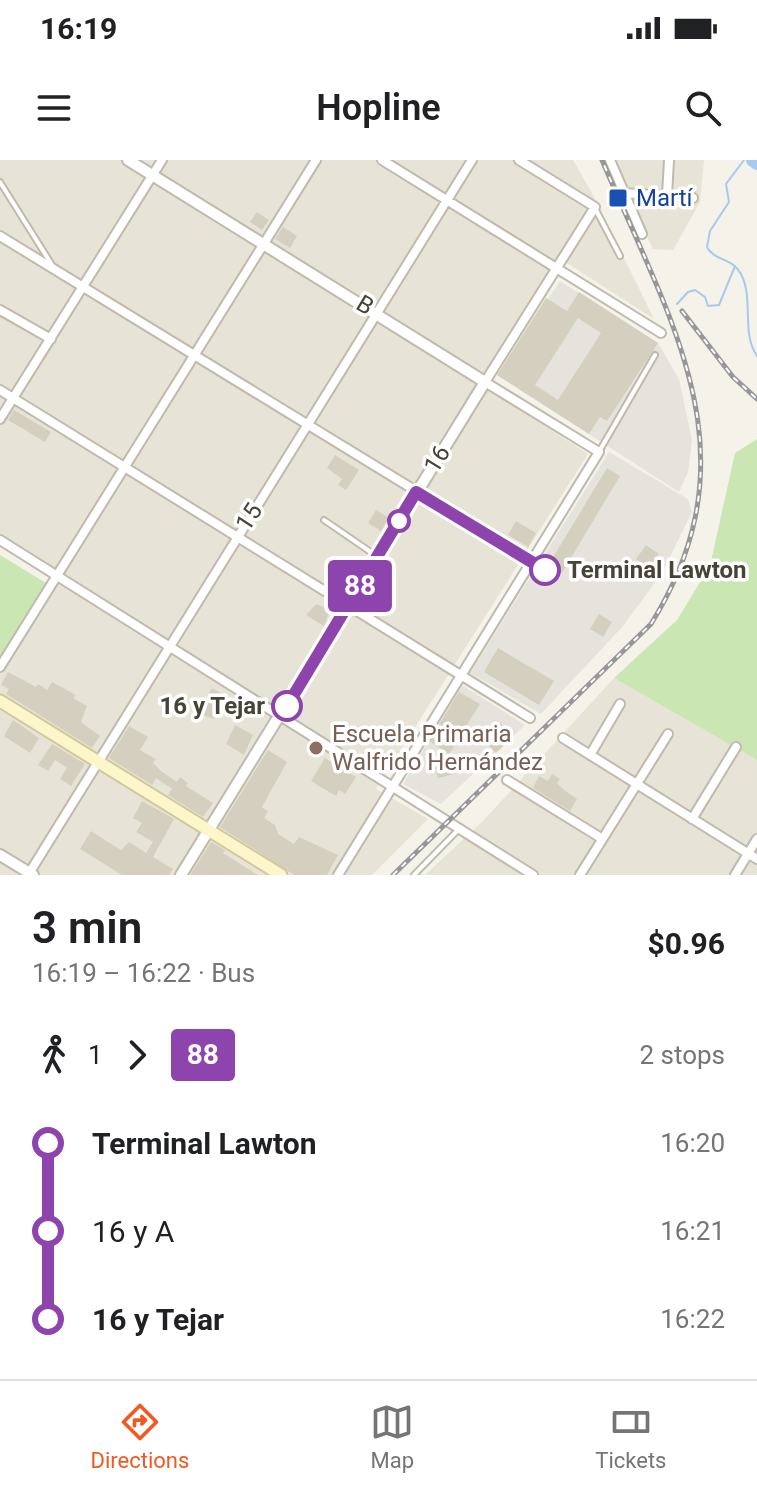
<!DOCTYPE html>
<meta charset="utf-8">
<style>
body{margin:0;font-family:Roboto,sans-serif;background:#f6f6f6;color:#202124;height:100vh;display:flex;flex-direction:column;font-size:30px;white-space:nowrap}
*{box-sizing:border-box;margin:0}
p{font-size:26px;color:#757577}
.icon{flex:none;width:44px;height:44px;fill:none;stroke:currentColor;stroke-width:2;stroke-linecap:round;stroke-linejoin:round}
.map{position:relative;height:715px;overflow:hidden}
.side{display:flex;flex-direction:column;background:#fff;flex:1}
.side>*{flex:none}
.badge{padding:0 16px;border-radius:6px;font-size:28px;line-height:52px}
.map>.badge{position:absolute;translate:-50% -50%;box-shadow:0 0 0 4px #fff}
.legs{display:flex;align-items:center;gap:12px;height:88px;padding:0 32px;font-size:26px}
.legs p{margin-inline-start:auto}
.head{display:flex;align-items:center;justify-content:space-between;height:136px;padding:0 32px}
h1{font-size:44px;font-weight:600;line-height:60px}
ul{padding:0 32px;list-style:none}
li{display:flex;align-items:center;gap:28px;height:88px;font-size:30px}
li i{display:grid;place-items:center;width:12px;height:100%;margin:0 10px;background:currentColor}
li i::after{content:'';width:20px;height:20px;margin:-10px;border:6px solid;border-radius:50%;background:#fff}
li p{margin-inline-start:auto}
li:first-child i{background:linear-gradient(#0000 50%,currentColor 0)}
li:last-child i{background:linear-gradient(currentColor 50%,#0000 0)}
.status{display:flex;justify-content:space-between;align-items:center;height:56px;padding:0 40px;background:#fff;direction:ltr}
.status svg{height:22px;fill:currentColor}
header{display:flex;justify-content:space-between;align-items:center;height:104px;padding:0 32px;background:#fff;font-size:36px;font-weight:600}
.tabs{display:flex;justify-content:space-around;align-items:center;height:112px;border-top:2px solid #e0e0e0;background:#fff;font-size:22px;color:#757577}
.tabs a{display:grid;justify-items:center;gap:4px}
.tabs .current{color:#f15922}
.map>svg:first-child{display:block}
.residential{fill:#e7e4d7}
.industrial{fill:#e6e3dd}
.green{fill:#c9e6b3}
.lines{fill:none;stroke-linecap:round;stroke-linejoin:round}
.stream{stroke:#a8c9ee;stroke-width:2}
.river{stroke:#a8c9ee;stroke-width:14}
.building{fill:#d5cfbf;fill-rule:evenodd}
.service-casing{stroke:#bfbaac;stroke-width:8}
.minor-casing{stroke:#bfbaac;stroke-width:12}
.tertiary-casing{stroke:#bfbaac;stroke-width:14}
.secondary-casing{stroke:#d2c99a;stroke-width:15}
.service{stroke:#fff;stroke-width:4}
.minor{stroke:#fff;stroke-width:8}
.tertiary{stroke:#fff;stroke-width:10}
.secondary{stroke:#fcf6ca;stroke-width:11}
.rail-casing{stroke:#979797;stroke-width:5}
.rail{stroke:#fff;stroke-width:2;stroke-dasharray:6;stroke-linecap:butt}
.line-1-casing{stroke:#fff;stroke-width:18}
.line-1{stroke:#8e44ad;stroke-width:12}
.transit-dot{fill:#1a4fb4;stroke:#fff;stroke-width:3}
.stop-1-dot{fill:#fff;stroke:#8e44ad;stroke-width:4}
.education-dot{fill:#8d6e63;stroke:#fff;stroke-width:3}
.labels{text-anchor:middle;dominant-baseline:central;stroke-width:7;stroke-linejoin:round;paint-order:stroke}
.transit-label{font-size:24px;fill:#164399;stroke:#fff;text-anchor:start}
.street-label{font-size:24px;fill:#474337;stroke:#fff}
.stop-label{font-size:24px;font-weight:bold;fill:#474337;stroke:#fff;text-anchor:start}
.education-label{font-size:24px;fill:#785e54;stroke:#fff;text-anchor:start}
</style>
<div class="status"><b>16:19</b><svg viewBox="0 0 49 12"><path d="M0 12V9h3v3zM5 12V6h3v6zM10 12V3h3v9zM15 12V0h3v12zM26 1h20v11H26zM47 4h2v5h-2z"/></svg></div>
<header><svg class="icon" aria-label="menu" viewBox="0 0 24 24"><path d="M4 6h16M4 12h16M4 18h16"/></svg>Hopline<svg class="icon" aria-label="search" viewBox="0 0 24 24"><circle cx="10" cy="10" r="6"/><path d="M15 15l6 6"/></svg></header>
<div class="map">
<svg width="757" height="715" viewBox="0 0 757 715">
<rect width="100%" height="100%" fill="#f4f2e9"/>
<path class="residential" d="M0,0H573L593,35L654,159L559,98L478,223L588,294L376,629L428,659L372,715H289L0,535V514L59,414L0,377Z
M612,0H704L700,42L673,90L653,89Z
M614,518L757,600V715H425L483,661Z
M0,545L271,715H0Z"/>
<path class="industrial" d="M560,121L658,183L679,219L692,280L688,312L679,332L497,215Z
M609,292L688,339L692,352L662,413L623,466L541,554L470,513Z
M462,525L525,565L441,644L403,624Z"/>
<path class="green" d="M757,279V600L614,518L677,460L710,406L735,293Z
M0,395L46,423L0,500Z"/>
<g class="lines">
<path class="stream" d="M744,0L726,24L729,42L710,71L707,87C714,101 733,98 741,114C754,139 741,173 757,196
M677,144L688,132L695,130L705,137L708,146L719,145L735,106"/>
<path class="river" d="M753,0L757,3"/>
</g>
<path class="building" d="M257,52L269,60L262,70L250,62Z
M283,67L297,76L290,88L275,79Z
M579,132L658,183L607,261L600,257L589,274L497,215L546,138L567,151ZM578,158L601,173L558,240L535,225Z
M14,250L51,272L45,282L8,260Z
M335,295L359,310L346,330L338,325L342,319L327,308Z
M607,308L620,316L562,413L549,404Z
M376,350L389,358L381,371L368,363Z
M516,361L536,373L528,387L508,375Z
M646,385L659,394L648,409L636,399Z
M340,397L360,410L356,415L337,403Z
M316,444L330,450L324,466L306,455Z
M599,454L612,462L603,477L590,469Z
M498,488L554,521L539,545L484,512Z
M8,512L36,527L38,524L47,530L52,522L76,535L73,538L87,546L81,562L100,576L92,588L6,534L9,529L1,525Z
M212,528L228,537L214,559L197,553Z
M459,532L480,544L449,594L429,581Z
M13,560L39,578L30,593L4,576Z
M500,563L513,577L496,593L483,579Z
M235,565L253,575L244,595L226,584Z
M129,566L148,577L140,590L156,599L153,603L161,611L177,622L180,617L188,623L186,626L213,643L203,657L168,635L172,629L156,618L152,625L109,598Z
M52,584L85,604L71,626L60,619L67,608L55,600L48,611L38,605Z
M268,590L287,602L262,647L268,651L264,658L275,665L278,674L294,684L299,677L338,695L327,715H294L220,667Z
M325,598L356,617L345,634L339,630L336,636L311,621Z
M460,602L462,612L438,618L435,607Z
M552,614L560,619L557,623L564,630L577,639L570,651L533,628L539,616L548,621Z
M142,641L174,659L153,697L173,709L169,715H122L80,689L91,671L121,690L129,682L146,693L153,682L136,672L142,663L133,658Z
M211,682L225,690L223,693L258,715H190Z"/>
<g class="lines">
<defs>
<path id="service" d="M0,22L52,105
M596,50L620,96
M600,290L655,195
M324,360L375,395
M414,715L459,669"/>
<path id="minor" d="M382,0L661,173
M610,0L642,74
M624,33L693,38
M667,36L669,0
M0,76L545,410
M0,150L51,179
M0,230L530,558
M0,259L162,0
M0,380L533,715
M0,507L316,0
M563,578L757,699
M590,595L620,544
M507,620L601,678
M692,659L736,587
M28,715L472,0
M338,715L599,292L485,222L595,47L519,0
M580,715L668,574
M735,715L757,679"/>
<path id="tertiary" d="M128,0L485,222L181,715
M0,695L33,715"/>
<path id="secondary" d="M0,541L281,715"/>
</defs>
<use href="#service" class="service-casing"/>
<use href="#minor" class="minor-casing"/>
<use href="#tertiary" class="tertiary-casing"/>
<use href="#secondary" class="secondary-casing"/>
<use href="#service" class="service"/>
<use href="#minor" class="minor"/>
<use href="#tertiary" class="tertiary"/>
<use href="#secondary" class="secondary"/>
<defs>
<path id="rail" d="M682,151L733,217L757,239
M393,715L651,464C757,294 671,164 602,0"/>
</defs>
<use href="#rail" class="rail-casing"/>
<use href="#rail" class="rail"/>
</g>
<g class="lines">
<defs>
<path id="line-1" d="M287,546L416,332L545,410"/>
</defs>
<use href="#line-1" class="line-1-casing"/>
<use href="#line-1" class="line-1"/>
</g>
<rect class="transit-dot" x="608" y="28" width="20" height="20" rx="4"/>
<g class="stop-1-dot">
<circle cx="399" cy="361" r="10"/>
<circle cx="545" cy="410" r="14"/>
<circle cx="287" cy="546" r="14"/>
</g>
<circle class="education-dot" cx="316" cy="588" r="8"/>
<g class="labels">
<g class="transit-label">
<text x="636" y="38">Martí</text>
</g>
<g class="street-label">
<text transform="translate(365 145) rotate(31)">B</text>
<text transform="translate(437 299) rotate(-58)">16</text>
<text transform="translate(249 357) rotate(-57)">15</text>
</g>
<g class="stop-label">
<text x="567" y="410">Terminal Lawton</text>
<text x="265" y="546" text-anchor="end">16 y Tejar</text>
</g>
<g class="education-label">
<text x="332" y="574">Escuela Primaria<tspan x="332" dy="28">Walfrido Hernández</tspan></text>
</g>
</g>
</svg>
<b class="badge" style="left:360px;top:426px;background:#8e44ad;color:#fff">88</b>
</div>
<section class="side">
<div class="head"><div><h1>3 min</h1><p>16:19 – 16:22 · Bus</p></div><b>$0.96</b></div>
<div class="legs"><svg class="icon" aria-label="walk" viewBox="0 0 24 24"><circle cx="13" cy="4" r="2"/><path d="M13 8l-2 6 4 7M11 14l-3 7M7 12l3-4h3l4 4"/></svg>1<svg class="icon" aria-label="forward" viewBox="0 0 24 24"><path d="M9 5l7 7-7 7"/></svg><b class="badge" style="background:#8e44ad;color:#fff">88</b><p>2 stops</p></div>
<ul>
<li><i style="color:#8e44ad"></i><b>Terminal Lawton</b><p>16:20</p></li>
<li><i style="color:#8e44ad"></i><span>16 y A</span><p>16:21</p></li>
<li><i style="color:#8e44ad"></i><b>16 y Tejar</b><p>16:22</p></li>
</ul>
</section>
<nav class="tabs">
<a class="current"><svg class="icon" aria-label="directions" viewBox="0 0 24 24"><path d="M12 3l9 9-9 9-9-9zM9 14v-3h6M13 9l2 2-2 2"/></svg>Directions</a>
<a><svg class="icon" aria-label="map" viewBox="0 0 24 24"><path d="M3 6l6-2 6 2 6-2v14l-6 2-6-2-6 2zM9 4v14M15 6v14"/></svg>Map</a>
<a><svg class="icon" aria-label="tickets" viewBox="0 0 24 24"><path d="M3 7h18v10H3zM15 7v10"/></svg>Tickets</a>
</nav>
